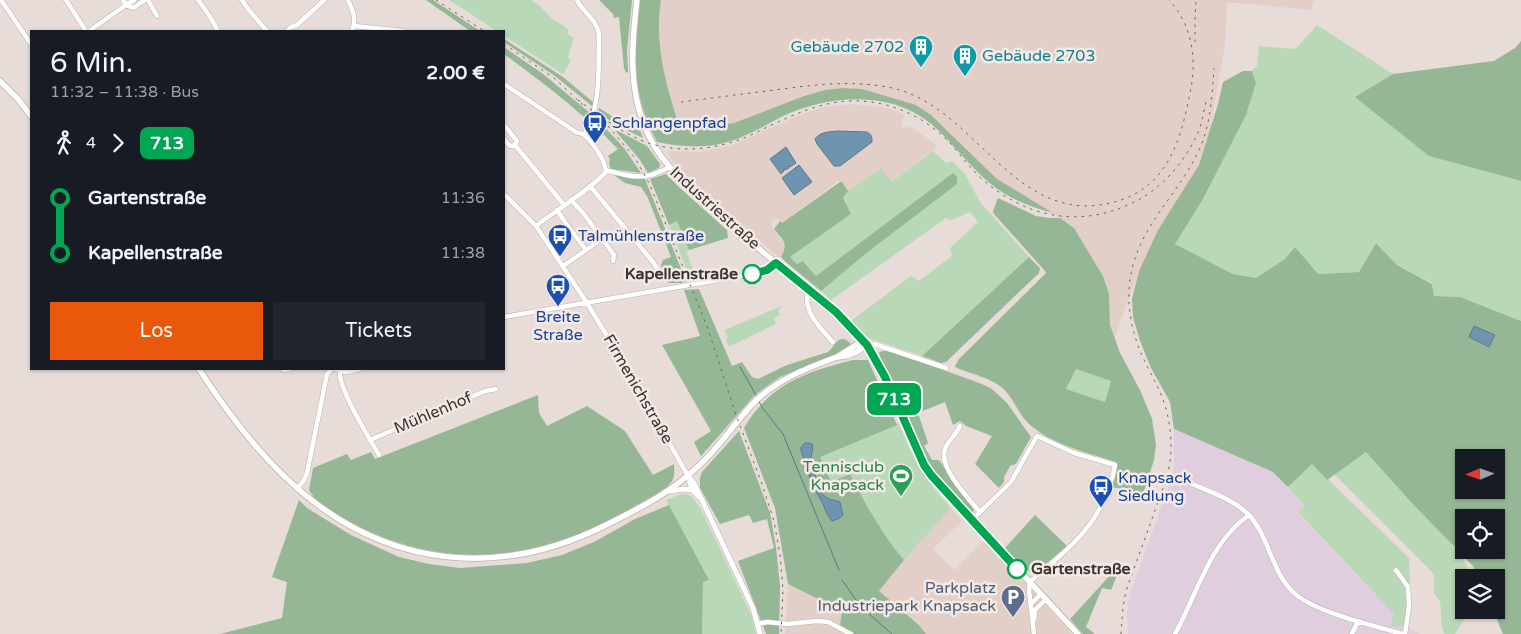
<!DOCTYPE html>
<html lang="de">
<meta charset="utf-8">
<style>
body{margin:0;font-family:"Varela Round",sans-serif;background:#20242c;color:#f1f3f6;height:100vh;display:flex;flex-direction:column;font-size:19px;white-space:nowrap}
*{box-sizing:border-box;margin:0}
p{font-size:16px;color:#9ea1a6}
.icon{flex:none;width:28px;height:28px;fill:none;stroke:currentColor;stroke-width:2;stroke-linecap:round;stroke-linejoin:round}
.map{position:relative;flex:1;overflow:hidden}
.details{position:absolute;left:30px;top:30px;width:475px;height:340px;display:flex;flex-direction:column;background:#171b24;border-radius:0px;box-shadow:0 1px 4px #0004}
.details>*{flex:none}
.badge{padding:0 10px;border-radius:8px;font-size:18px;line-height:32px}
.needle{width:32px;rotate:268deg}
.buttons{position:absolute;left:1455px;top:449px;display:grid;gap:10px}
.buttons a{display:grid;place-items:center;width:50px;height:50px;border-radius:0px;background:#171b24;box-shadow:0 1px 4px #0004;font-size:25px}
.map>.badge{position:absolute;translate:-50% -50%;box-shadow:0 0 0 2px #fff}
.legs{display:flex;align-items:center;gap:8px;height:55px;padding:0 20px;font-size:16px}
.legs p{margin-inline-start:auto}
.headline{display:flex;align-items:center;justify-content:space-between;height:85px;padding:0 20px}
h1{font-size:28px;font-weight:600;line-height:38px}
.cta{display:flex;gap:10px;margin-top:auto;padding:10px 20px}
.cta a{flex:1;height:58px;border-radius:0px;background:#ea580c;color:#fff;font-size:20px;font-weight:600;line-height:58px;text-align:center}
.cta a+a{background:#20242c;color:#f1f3f6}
ul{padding:0 20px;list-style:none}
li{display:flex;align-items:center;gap:18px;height:55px;font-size:19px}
li i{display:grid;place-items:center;width:8px;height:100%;margin:0 6px;background:currentColor}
li i::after{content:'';width:12px;height:12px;margin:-6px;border:4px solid;border-radius:50%;background:#171b24}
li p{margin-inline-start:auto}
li:first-child i{background:linear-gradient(#0000 50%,currentColor 0)}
li:last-child i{background:linear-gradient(currentColor 50%,#0000 0)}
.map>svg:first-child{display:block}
.commercial{fill:#e0cedf}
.built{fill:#e2cfc7}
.green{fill:#b9d8b8}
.forest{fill:#96b796;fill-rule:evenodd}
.water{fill:#6e94af;stroke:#5e788a}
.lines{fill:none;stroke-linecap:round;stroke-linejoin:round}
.stream{stroke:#5e788a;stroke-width:1}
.minor-casing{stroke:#bcb2ad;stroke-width:5.5}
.tertiary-casing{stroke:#bcb2ad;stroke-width:6}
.secondary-casing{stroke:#bcb2ad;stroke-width:7}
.minor{stroke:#fff;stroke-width:4.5}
.tertiary{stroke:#fff;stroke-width:5}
.secondary{stroke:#fff;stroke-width:5.5}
.rail{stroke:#6c6663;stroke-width:1;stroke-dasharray:2.5 5;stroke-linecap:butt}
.line-1-casing{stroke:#fff;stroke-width:11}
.line-1{stroke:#00a651;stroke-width:8}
.stop-1-dot{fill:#fff;stroke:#00a651;stroke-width:2.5}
.labels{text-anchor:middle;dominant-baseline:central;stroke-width:5;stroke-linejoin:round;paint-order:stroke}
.culture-label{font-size:16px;fill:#0d838f;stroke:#f4e9e5;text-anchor:end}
.transit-label{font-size:16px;fill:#164399;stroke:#f4e9e5;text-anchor:start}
.street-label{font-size:16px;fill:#3a3634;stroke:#f4e9e5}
.stop-label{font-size:16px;font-weight:bold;fill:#3a3634;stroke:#f4e9e5;text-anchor:end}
.leisure-label{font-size:16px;fill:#27864d;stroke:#f4e9e5;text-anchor:end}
.service-label{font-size:16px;fill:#4e5e75;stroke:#f4e9e5;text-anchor:end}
</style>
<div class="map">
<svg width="1521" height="634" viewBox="0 0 1521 634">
<rect width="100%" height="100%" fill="#e7dcd7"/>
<path class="commercial" d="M1174,429L1274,472L1305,506L1298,513L1394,614L1410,629L1420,634H1128L1127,613L1130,594L1170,483L1174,467Z"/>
<path class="built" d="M661,0H1316L1312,4L1311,10L1238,3H1227L1225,47L1220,71L1210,131L1199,165L1158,230L1139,271L1114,339L1110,325L1109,294L1074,228L1040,205L997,179L931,115L862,89L843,88L825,90L804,96L734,123L683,129L679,126L668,92L660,47L659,11Z
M853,104L888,108L904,115L901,126L904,128L909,127L913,128L938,146L892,182L880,168L848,191L842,182L838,181L782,223L777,218L772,222L771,226L785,245L786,248L781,257H778L692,182L675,165L667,151L698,152L716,149L732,145L802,114L823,107Z
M951,508L962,521L933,549L954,570L984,541L1012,568L1072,634H926L919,624L879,591L904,560Z
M788,584L842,611L840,625L855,634H785Z"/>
<path class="green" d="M449,0H531C540,5 545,12 553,19C558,23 566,26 569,31L567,34L574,38L568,57L571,61L563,74L504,36V31H497Z
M1317,25L1393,74L1356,97L1429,156L1521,181V321L1460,297L1434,296L1432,283L1397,265L1376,243L1359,272L1318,274L1285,259L1256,278L1233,274L1175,244L1203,199L1246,115L1256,83L1252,71L1257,66L1259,46L1296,49Z
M933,151L946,163L952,161L965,174L980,202L1029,257L922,356L868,338L851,321L911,276L919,281L952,256L950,248L978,222L970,212L951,220L946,218L831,300L821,291L869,251L860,243L816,276L804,261L797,264L790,257L850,215L843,198L848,191L881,168L892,182Z
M677,221L689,250L686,251L696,276L693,280H691L669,225Z
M782,306L778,311L780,315L774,318L776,324L729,347L726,340L728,338L724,330Z
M1076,369L1111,381L1105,402L1066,389Z
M1331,392C1360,430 1387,468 1417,505C1437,531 1458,547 1473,577L1464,578V610H1470L1455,634H1444L1441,621V609L1440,602L1434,593V575L1431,571L1324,464Z
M899,423C912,459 926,480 951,508L904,560C882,534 865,505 850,474L831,482L819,457Z
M1312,464L1409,558L1410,582L1405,584L1407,619C1404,627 1398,627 1390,626L1394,614L1298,512L1305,506L1288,487Z
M681,494C693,493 696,502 702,511L746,604L752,617L756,634H702L703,582L709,580L666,500Z"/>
<path class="forest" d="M426,0H433L480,31H470Z
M599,0H632L627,50L628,72L626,73L624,68L619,17L614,18L613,14Z
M640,0H661C654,42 666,86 679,125L683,129H689L734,123L804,96L825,90L843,88L862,89L916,105L931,115L997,179L1053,213C1031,207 1009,199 991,184C947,147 936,107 871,100C841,97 810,104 783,116C766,125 749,135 731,141C707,149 681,147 657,142C631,93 633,53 640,0Z
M504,39L563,77L594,103L592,106L555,76L504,42Z
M1521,41V181L1429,156L1355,97L1393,74L1494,61L1515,48Z
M504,47L543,74L590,113L589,120C579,114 573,107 564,100C545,84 524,69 504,54Z
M1243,71H1252L1256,83L1246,115L1203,199L1175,244L1233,274L1256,278L1285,259L1295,247L1318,274L1359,272L1376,243L1397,265L1432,284L1434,296L1460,297L1521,321V634H1503L1493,610H1496V578L1478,577L1473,566L1411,502L1366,452L1327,480L1312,464L1288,487L1273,472L1174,429L1170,402L1151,368L1140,341L1133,317L1132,299L1139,271L1158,230L1199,165L1218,104L1223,82ZM1464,458H1496V490H1464ZM1464,518H1496V550H1464Z
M599,108L615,118L638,125L643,138L614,124L598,111Z
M596,118L624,148L641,173L611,169L609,164L610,159L608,156L618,149L595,126Z
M614,129L647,146L660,164L659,168L648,173L640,160Z
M953,173L957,177V184L869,251L821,291L787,263L781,257C789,242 783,241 774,229L780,221L782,223L840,182H842L848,191L843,198L851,214L790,257L797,264L803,261L816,276Z
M666,174L681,189L727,230L728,238L689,250L677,221L669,225L650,179Z
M614,175L645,179L686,281L682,283H669L667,282L669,276L676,271L675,269L667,272L662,271L661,265L663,260L671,257L648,198L641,187L625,183Z
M998,198L1036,216L1049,218H1060L1074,228L1103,276L1109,294L1110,325L1120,353L1140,390L1152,419L1156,445L1154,460L1143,494L1112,487C1114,479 1119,470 1116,462C1088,453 1050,444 1028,423C1020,415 1015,403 1008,394C997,379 974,375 957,368L955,366L959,359L1046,273L1045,271L994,214L993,211ZM1076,369L1111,381L1105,402L1066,389Z
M1029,257L1040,268L1039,273L946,362L941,363L922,356Z
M699,289L732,366L742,362L752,377L758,379L787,365L828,352C836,346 839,331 851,344L835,355L780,377L767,386L754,396L701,456L694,442L711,431L662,345L700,336L684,290Z
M888,350L982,384L992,389L1007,403L1031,437L1016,464L1010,466L1004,477V482L999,488L975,464L992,436L966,426L960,421L953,425L945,402L918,413L928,443L924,446L932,460H939L974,510L971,515L934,474L922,456L880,357L879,352Z
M853,360H868L897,425L820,457L831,482L850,474C865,504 882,534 904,560L879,591L919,625L926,634H855L840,625L842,611L788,584L775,508L744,428C771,383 806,372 853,360ZM805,443L813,445L811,459L816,480L822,494L827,498L833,499L827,514L823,504L812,484Z
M538,395L539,413L547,426L587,406L625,431L653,475L674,464C674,469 675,474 673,479C670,488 646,500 637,505C549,559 452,574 358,526C341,517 319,507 309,490L313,468L347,454L351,460L371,452L375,459Z
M739,431L770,513L776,547L780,586L779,634H766L738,561L774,548L767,519L753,523L749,515L720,524L700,488V478L702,472Z
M299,500L307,508L351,535L399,557L429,564L460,568L527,563L562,555L594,542L635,519L669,505L709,580L703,582L702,634H220L282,618L287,582L272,577Z
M1035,515L1067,546L1033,575L1004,549Z
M1114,571L1118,573L1111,590L1102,588L1086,627L1095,634H1083L1070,619Z"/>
<path class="water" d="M837,131L867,132C872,135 872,137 872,142L840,166H834L817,144L815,139C820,132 828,132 837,131Z
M786,147L796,163L790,167L788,166L789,168L785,170L784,169V171L781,174L770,159Z
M799,165L812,182L794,195L782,178Z
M1474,326L1495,335L1489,347L1469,337Z
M805,443H810L813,445L811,459L816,480L822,494L827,498L840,502L843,515L838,519L832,521L827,514L823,504L812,484L801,451V447Z"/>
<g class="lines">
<path class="stream" d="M740,367L757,397
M758,400L764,410L783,434L839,570
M842,580L861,607L892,634"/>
<defs>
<path id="minor" d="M1,0L31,44
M66,0L86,31
M123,0L126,5L134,0
M148,0L157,16
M198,0L209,15L218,31
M242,0L248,9L267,31
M348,0C353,11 357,19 352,31
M577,0C583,13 598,20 599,35C598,69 602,104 584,135
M354,26L403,31
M89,31L126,5L133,8L145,0
M287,31L291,27L297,25L324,0
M504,84L576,132C578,133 581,133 584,135C592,141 605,160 606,171
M504,125L517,141L515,145
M504,139L510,146L515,145L564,205
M606,171C613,171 619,174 626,175C644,179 654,175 670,167
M590,186L653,262L663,279
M504,194L536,226L587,303L638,387L688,476
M571,200L584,214L614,255L613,261
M557,210L565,222L586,250
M536,226C548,216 602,181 606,171
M563,266L602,239
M809,290C801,310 821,329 833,342
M504,317L759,273L767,270L777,263
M867,345L874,344L946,368
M335,369L346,372L360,369
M284,370L290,369
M340,371C338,389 369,437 379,455
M960,426C956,435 948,440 945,449C938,467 969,499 980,512
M370,440L485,391L496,389
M1190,483C1210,492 1235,500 1250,516C1269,538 1272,572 1293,592C1313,612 1375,626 1403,634
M297,489L304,480L307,473L326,379L327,374L332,369
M972,520L1011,482L1037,436L1074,453L1115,465C1105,522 1070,547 1030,582L1029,590L1034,634
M1396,570L1408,587L1409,606L1405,634
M1031,604L1041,594
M1034,620L1035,610L1046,599
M758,624L767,622L787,624L817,621L828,622L851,634
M1175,634C1198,593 1209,543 1249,515
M1352,634L1358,621"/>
<path id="tertiary" d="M688,476L694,483L753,608L760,634
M689,479L692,490L699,497
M669,491L684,489L692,490"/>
<path id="secondary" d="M637,0C632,42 628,87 645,127C656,156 678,177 701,198C735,230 772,259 807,289C824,302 841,316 855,331C893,373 899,431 931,475L1078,634
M0,81L18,99L31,116
M837,357L856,345H867
M199,369C228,414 262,459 304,494C393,568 501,577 604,526C632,512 663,497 687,476C706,461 722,441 737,422C745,413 752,403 761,396C783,377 810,367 837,357C848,357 858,352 867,345"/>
</defs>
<use href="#minor" class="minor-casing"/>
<use href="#tertiary" class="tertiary-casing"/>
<use href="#secondary" class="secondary-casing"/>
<use href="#minor" class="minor"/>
<use href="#tertiary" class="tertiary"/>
<use href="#secondary" class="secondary"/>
<path class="rail" d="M436,0L484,31
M1195,42V20L1196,0
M504,44L554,78L583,105
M578,100C597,114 617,129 638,139C676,156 723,150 759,131C795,114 830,96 871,102C901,106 929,121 950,143C960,154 969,167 980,177C1022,216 1077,229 1130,204C1160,191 1183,164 1197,135C1202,125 1203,113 1206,102
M681,102C712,98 743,94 775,90C812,85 850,80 887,87C977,102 1014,235 1121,200C1171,183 1182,134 1191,88C1197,57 1191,23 1169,0
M608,126L635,158L650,185L708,329L736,415L762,484L774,521L780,555L783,589L781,634
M1121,634L1123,607L1126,591C1135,565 1145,539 1154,513C1160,496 1167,479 1170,462C1172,446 1171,429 1167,413C1163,395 1154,380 1146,364C1133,338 1126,309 1130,280C1137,227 1178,196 1199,150C1211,124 1212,96 1214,68"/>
</g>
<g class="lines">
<defs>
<path id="line-1" d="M752,274L767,270L776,263L836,312L867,345L885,377L924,465L931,475L972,520L1017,569"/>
</defs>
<use href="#line-1" class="line-1-casing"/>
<use href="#line-1" class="line-1"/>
</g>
<defs>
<symbol id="building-pin" viewBox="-11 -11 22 30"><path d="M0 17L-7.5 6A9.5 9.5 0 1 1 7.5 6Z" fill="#0f9aa8" stroke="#f4e9e5"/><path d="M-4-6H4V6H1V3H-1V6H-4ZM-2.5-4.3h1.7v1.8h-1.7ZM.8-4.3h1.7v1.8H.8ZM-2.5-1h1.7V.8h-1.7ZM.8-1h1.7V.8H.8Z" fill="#fff"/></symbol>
<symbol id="bus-pin" viewBox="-11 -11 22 30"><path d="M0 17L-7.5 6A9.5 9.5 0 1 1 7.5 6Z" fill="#1a4fb4" stroke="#f4e9e5"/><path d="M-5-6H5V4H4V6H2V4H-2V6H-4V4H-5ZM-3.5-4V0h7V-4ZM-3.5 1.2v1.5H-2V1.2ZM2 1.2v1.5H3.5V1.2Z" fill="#fff"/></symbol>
<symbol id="stadium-pin" viewBox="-11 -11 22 30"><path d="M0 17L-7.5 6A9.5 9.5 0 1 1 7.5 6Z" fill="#2e9e5b" stroke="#f4e9e5"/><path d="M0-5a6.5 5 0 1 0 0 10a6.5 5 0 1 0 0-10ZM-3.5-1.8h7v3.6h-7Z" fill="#fff"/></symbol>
<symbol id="parking-pin" viewBox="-11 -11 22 30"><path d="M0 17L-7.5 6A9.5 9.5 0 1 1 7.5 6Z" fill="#5c6f8a" stroke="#f4e9e5"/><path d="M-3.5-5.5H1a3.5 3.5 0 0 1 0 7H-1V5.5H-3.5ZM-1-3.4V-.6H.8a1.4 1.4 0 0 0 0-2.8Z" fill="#fff"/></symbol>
</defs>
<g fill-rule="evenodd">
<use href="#building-pin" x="907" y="33" width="28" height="38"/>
<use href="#building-pin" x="951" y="42" width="28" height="38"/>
<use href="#bus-pin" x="581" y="109" width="28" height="38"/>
<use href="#bus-pin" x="546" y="222" width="28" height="38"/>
<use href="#bus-pin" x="544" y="272" width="28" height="38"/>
<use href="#stadium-pin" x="887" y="462" width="28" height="38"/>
<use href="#bus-pin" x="1087" y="473" width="28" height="38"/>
<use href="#parking-pin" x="999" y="583" width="28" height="38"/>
</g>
<g class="stop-1-dot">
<circle cx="752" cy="274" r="9"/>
<circle cx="1017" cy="569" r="9"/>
</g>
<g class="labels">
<g class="culture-label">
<text x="904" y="47">Gebäude 2702</text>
<text x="982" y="56" text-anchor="start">Gebäude 2703</text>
</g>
<g class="transit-label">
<text x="612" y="123">Schlangenpfad</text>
<text x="578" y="236">Talmühlenstraße</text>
<text x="558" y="317" text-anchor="middle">Breite<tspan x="558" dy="18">Straße</tspan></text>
<text x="1118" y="478">Knapsack<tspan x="1118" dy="18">Siedlung</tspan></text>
</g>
<g class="street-label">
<text transform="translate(715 208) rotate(42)">Industriestraße</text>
<text transform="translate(638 389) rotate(60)">Firmenichstraße</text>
<text transform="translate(433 413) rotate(-23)">Mühlenhof</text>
</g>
<g class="stop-label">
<text x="738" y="274">Kapellenstraße</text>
<text x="1031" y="569" text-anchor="start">Gartenstraße</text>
</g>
<g class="leisure-label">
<text x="884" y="467">Tennisclub<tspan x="884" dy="18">Knapsack</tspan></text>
</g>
<g class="service-label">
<text x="996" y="588">Parkplatz<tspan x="996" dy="18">Industriepark Knapsack</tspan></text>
</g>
</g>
</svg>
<div class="buttons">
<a><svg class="needle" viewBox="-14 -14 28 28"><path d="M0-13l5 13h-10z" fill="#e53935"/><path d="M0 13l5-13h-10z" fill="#9ea1a6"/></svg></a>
<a><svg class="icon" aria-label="locate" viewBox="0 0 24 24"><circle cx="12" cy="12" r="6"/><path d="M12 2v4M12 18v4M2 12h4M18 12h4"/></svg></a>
<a><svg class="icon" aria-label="layers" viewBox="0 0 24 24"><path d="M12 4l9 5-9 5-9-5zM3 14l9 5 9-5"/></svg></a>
</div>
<b class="badge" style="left:894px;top:399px;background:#00a651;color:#fff">713</b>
<section class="details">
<div class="headline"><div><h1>6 Min.</h1><p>11:32 – 11:38 · Bus</p></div><b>2.00 €</b></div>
<div class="legs"><svg class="icon" aria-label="walk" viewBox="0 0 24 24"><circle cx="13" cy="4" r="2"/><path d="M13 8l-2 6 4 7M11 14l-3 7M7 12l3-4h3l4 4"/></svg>4<svg class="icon" aria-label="forward" viewBox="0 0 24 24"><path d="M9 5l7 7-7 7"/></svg><b class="badge" style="background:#00a651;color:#fff">713</b></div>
<ul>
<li><i style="color:#00a651"></i><b>Gartenstraße</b><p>11:36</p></li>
<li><i style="color:#00a651"></i><b>Kapellenstraße</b><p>11:38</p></li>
</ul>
<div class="cta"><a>Los</a><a>Tickets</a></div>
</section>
</div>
